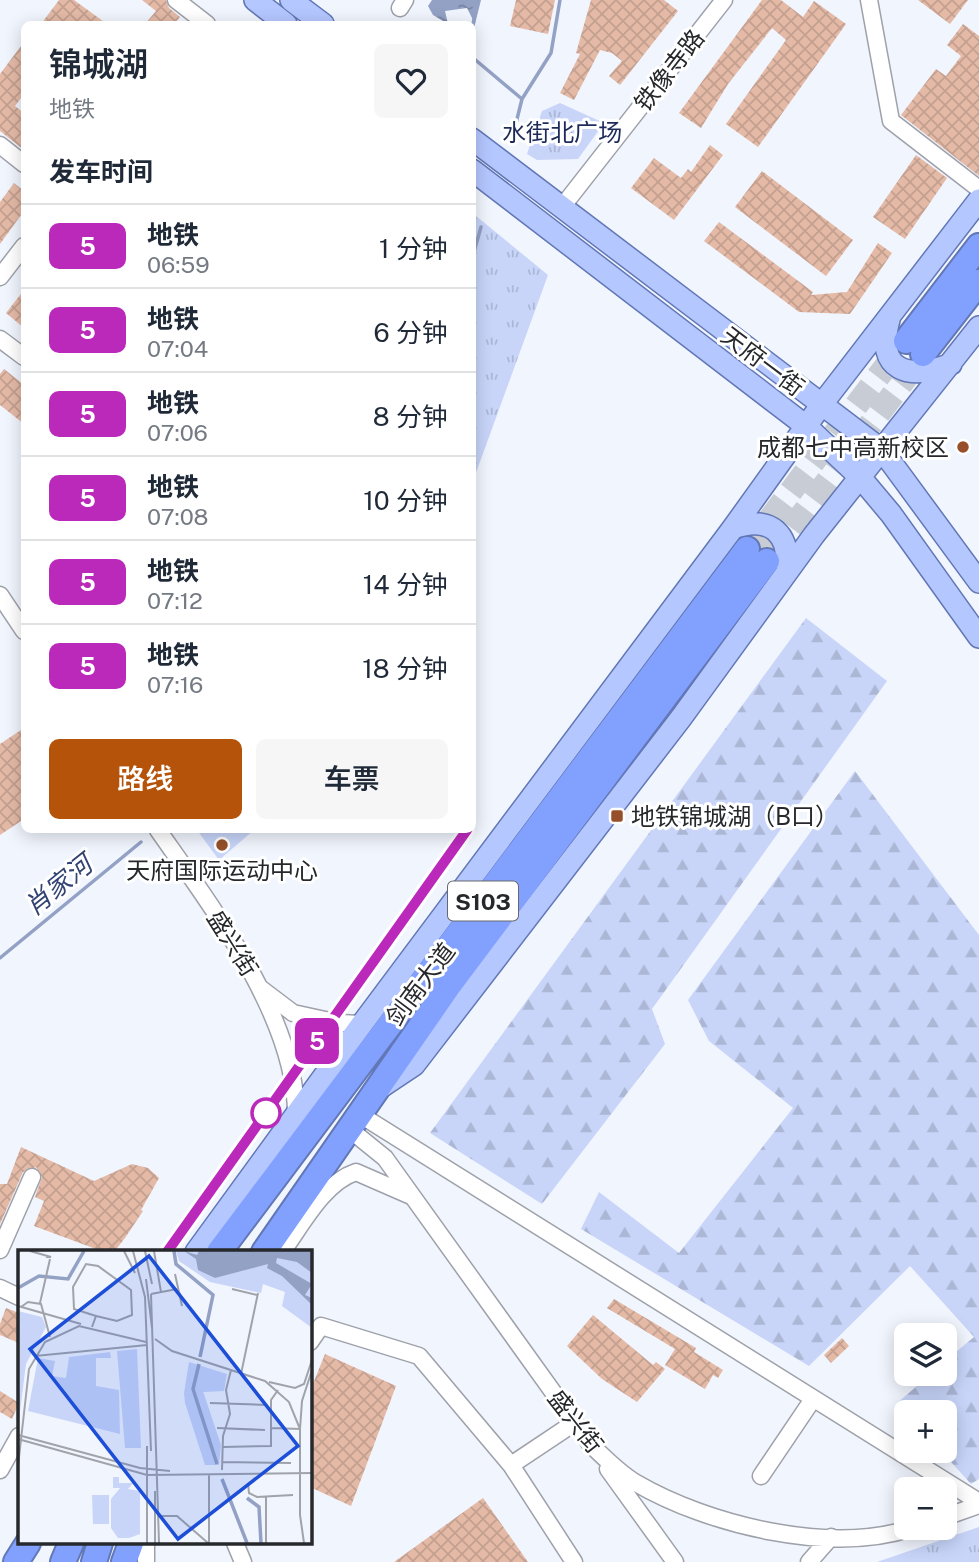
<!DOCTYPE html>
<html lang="zh">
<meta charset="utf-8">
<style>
body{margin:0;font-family:"Public Sans","Noto Sans SC",sans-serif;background:#f6f6f7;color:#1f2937;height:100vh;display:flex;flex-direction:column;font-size:26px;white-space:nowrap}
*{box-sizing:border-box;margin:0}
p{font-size:23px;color:#747a83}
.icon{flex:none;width:38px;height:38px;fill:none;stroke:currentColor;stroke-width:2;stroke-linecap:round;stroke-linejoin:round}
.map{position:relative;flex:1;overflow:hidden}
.sheet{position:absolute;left:21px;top:21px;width:455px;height:812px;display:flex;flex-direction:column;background:#fff;border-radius:10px;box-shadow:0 4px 18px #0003}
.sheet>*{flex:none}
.badge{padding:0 14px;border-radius:10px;font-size:24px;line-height:46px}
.tools{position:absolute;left:894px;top:1323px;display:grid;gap:14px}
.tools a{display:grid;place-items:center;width:63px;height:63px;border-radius:10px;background:#fff;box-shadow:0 4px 18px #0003;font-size:35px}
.map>.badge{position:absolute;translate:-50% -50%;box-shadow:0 0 0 4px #fff}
h2{padding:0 28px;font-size:26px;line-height:63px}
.round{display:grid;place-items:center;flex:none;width:74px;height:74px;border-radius:10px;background:#f6f6f7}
.head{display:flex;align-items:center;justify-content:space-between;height:119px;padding:0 28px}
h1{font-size:33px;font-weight:600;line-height:52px}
.primary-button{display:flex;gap:14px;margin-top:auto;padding:14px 28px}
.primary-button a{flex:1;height:80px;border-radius:10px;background:#b45309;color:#fff;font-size:28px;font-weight:600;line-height:80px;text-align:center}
.primary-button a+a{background:#f6f6f7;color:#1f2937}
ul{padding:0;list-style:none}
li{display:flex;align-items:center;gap:21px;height:84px;padding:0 28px;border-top:2px solid #e0e1e3}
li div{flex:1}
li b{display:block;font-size:26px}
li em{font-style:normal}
li .badge{min-width:77px;font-weight:700;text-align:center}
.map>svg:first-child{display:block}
.forest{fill:url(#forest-firs)}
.park{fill:url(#park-tufts)}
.pitch{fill:#c8d5f9}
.water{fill:url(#water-ripples)}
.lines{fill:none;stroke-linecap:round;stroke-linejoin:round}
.stream{stroke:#93a1c5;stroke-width:3.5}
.building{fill:url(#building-cross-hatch)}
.highway-tunnel{stroke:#c8ccd4;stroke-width:24;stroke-dasharray:24 12;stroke-linecap:butt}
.minor-casing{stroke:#9ea1aa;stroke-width:19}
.major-casing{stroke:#6277b5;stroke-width:24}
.highway-casing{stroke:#6277b5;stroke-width:28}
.minor{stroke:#fff;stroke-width:16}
.major{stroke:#b4c7ff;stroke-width:21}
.highway{stroke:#82a1ff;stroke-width:24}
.line-casing{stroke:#fff;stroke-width:16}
.line{stroke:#bb29bb;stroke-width:10}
.poi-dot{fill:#964f2a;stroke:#fff;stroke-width:2.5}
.stop-dot{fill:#fff;stroke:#bb29bb;stroke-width:3.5}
.labels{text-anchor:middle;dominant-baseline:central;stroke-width:6;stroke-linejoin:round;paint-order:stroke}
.shield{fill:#fff;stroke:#67686b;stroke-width:2}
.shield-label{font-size:23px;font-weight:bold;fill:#26282b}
.street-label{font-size:24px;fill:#26282b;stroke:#fff}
.park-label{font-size:24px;fill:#1e2b5a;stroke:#fff}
.poi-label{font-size:24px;fill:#26282b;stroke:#fff;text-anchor:end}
.water-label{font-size:26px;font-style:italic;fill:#324272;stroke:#fff}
.inset-river{fill:none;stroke:#93a1c5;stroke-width:3.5}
.inset-road{fill:none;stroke:#a0a3aa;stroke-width:2}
.view{fill:#1d4ed8;fill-opacity:0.15;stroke:#1d4ed8;stroke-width:3.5}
.inset-edge{fill:none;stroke:#26282b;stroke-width:3.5}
</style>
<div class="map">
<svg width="979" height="1562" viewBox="0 0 979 1562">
<defs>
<pattern id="forest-firs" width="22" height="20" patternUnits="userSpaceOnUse" patternTransform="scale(1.75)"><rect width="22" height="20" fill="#c8d5f9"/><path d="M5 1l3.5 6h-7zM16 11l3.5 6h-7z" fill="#acb7d6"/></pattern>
<pattern id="park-tufts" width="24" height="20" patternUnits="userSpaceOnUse" patternTransform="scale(1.75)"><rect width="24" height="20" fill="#c8d5f9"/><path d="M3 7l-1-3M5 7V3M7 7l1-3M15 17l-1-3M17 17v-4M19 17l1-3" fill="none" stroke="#acb7d6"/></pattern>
<pattern id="water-ripples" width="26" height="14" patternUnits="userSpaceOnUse" patternTransform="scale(1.75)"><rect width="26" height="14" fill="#93a1c5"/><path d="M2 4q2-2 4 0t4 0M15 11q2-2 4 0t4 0" fill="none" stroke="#7883a0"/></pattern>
<pattern id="building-cross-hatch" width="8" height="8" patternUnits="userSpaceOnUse" patternTransform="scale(1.75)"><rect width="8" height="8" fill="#e4baa7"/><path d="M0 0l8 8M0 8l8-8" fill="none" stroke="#c3a090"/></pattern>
</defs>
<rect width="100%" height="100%" fill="#f1f5fe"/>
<path class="forest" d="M806,618L887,681L652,1009L665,1044L542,1204L430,1133Z
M855,771L979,935V1479L971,1484L941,1451H945V1412L906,1413L897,1403L931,1374H945V1361L974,1337L910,1266L809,1366L581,1229L599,1192L679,1253L793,1108L709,1041L688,1000Z"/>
<path class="park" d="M560,103L604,123L578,159L537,160L527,154L542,111Z
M476,216L548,275L473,481L472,219Z
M979,1527V1562H877Z"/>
<path class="pitch" d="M197,830H254L219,860Z"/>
<path class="water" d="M432,0H481L475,24L467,8L445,11L448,24L433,15L428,6Z"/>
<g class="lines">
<path class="stream" d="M472,31L474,19
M472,57L522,99
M514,131L522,99L551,53L560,0
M472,259L481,227
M0,958L141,842"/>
</g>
<path class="building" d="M59,0H74L107,24H41Z
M142,0H166L169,8L180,17L174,24H145L156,11Z
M516,0H555L548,34L510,26Z
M591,0H664L678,11L620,85L609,76L622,61L612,53L600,50L574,100L560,93L580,54L576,53Z
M762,0H781L803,17L814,1L846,24L758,147L726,124L786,40L772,28L728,84L701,128L679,113Z
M918,0H968L950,24Z
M963,24L979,36V176L901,115L936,69L946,76L961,56L947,45Z
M24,42V94L15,106L24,113V150L0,131V74Z
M710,145L723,155L674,220L631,188L654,158L681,178L688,169L691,172Z
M916,155L947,178L905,239L873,217Z
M762,171L853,240L826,276L735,207Z
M14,183L24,191V211L0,244V202Z
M719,222L813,292L811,295L847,292L878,243L892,253L850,314L799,312L704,241Z
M24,290V328L6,313Z
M4,369L24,385V424L0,405V374Z
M24,728V819L0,835V744Z
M21,1147L94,1181L132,1164L148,1168L159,1178L141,1210L143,1211L125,1238L114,1252H104L34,1226L44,1201L35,1197L42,1177L36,1167L23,1172L0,1224V1184H7Z
M614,1299L696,1348L694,1352L723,1370L718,1378L713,1375L705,1389L665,1365L675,1349L607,1308Z
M6,1308L19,1313V1343L0,1335V1324Z
M593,1315L653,1365L656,1362L665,1369L637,1402L602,1379L567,1346Z
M842,1338L849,1346L831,1363L824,1355Z
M325,1354L396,1386L351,1506L310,1487V1391Z
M0,1391L19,1403L12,1419L0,1412Z
M483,1498L528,1562H394Z"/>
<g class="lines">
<path class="highway-tunnel" d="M747,549L903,344
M770,557L923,355"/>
<defs>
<path id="minor" d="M176,0L207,24
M869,0L891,121L979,189
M400,8L405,0
M0,145L24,164
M562,207L724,0
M0,277L24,246
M0,339L24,357
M0,595L24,631
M158,830C212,907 296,1018 296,1114
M260,988L293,1013L339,1023L362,1024
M359,1114L979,1502
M348,1128L385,1158L591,1445C605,1458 619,1473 636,1483C708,1525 830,1555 912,1528
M0,1250L32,1177
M282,1252C302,1225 323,1183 356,1172L411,1196
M0,1288L19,1297
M310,1342L321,1326L419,1356L511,1465L574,1562
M511,1465L574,1423
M608,1469L675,1562
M0,1470L19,1436
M761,1476L813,1399
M945,1517L979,1505
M235,1543L243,1562
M146,1562V1543
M809,1562L831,1537"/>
<path id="major" d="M255,0L286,24
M291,0L323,24
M472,139L882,450L979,582
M472,170L806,426L860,477L891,514L979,637
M889,320C875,371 909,381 951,364
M733,528C772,515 790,534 787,572
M381,1087L414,1065L681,718L814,535L979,327
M196,1252L362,1024L733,528L822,404L979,200"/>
<path id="highway" d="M906,341L979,246
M923,354L979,282
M219,1252L747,549
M264,1252L450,984L767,561
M16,1562L28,1543
M63,1562L71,1543
M94,1562L100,1543
M124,1562L131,1543"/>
</defs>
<use href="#minor" class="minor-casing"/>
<use href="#major" class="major-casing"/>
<use href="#highway" class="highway-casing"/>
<use href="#minor" class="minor"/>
<use href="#major" class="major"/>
<use href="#highway" class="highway"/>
</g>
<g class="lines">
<defs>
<path id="line" d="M167,1252L467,830"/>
</defs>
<use href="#line" class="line-casing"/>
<use href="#line" class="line"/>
</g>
<g class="poi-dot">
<circle cx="963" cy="447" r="7"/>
<rect x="610" y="809" width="14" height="14" rx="3.5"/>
<circle cx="222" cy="845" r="7"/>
</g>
<circle class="stop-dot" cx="266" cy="1113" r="14"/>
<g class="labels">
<rect class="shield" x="448" y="881.5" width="70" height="39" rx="5"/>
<g class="shield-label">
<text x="483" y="901">S103</text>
</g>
<g class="street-label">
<text transform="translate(669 70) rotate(-52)">铁像寺路</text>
<text transform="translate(763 361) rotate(37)">天府一街</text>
<text transform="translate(233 943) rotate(58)">盛兴街</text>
<text transform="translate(420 984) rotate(-53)">剑南大道</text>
<text transform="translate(576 1421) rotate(52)">盛兴街</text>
</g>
<g class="park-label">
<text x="562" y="132">水街北广场</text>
</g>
<g class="poi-label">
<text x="949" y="447">成都七中高新校区</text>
<text x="631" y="816" text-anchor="start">地铁锦城湖（B口）</text>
<text x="222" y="870" text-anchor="middle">天府国际运动中心</text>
</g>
<g class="water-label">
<text transform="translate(58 885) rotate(-39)">肖家河</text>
</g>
</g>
<g transform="translate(18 1250)">
<rect width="294" height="294" fill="#f1f5fe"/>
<path d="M119,99L123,198H107L99,101ZM92,102L93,108H78V136L101,140L102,184L10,161L20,108L37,111L34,126L48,128L51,107Z" fill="#c8d5f9"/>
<path d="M158,1H294V78L264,56L267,42L245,34L243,43L192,32L161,11ZM0,61L24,67L28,77L8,114L0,177ZM185,141L203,195L201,215H187L167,153L166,143Z" fill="#c8d5f9"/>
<path d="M171,112L209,124L206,141L166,143ZM95,227H101V233H115L110,239L122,241V284L111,288H100L93,278V249L102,238H95ZM74,245H91V274H75Z" fill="#c8d5f9"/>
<path d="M166,1L179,5L181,1H294V23L279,12L259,8L258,13L294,34L287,45L294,48V55L264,26L249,18L250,14L197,28L180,20L178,9Z" fill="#93a1c5"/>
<path class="inset-river" d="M156,1L158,14L195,45L182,107M0,38L21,26L50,29L66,1M181,114L175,139L199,214M204,229L229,293M229,248L241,257L243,293"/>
<path class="inset-road" d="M12,1L33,7H28M106,1L117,23M115,1L127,47L133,201M127,1L134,34M136,1L143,42M157,24L164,56M128,29L134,78M214,39L239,45M133,44L159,39M133,44L141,293M22,53L32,9M0,56L63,74M3,57L10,52L23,54L32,87M74,77L78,66L99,71L114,65L113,40L80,16L68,14L55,37L56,59L78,66M137,89L154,101L247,131L271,152L282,179V265L286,293M17,106L129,95M223,124L240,43M251,132L277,138L286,134L294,110M192,153L249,155M199,178L247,180M253,178L282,179L284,151L294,120M0,185L122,218L152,221M0,189L129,225L294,223M129,196V293M205,197L253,196V150L260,140M204,212L273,213M0,216L11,119L27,92L61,76L128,92M204,220L205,186L212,164L208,140L213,120M191,224V293M230,233L231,243L239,247L275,245M137,241V293M141,266H159L190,293M248,293V247"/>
<path class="view" d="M131,6L280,196L160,289L12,99Z"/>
<rect width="294" height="294" class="inset-edge"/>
</g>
</svg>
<div class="tools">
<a><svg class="icon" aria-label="layers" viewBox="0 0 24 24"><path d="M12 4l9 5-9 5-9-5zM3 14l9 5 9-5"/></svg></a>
<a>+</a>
<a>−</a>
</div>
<b class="badge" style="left:317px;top:1041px;background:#bb29bb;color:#fff">5</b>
<section class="sheet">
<div class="head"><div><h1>锦城湖</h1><p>地铁</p></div><a class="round"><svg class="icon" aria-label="heart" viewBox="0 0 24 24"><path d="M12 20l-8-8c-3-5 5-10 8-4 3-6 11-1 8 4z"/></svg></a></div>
<h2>发车时间</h2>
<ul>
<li><span class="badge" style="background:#bb29bb;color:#fff">5</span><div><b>地铁</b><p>06:59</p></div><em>1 分钟</em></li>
<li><span class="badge" style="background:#bb29bb;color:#fff">5</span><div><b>地铁</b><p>07:04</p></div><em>6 分钟</em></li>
<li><span class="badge" style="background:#bb29bb;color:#fff">5</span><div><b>地铁</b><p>07:06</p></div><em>8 分钟</em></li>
<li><span class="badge" style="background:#bb29bb;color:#fff">5</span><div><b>地铁</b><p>07:08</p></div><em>10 分钟</em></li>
<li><span class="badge" style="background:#bb29bb;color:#fff">5</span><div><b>地铁</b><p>07:12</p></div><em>14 分钟</em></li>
<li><span class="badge" style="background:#bb29bb;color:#fff">5</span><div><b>地铁</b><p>07:16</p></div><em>18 分钟</em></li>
</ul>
<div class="primary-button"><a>路线</a><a>车票</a></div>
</section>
</div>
